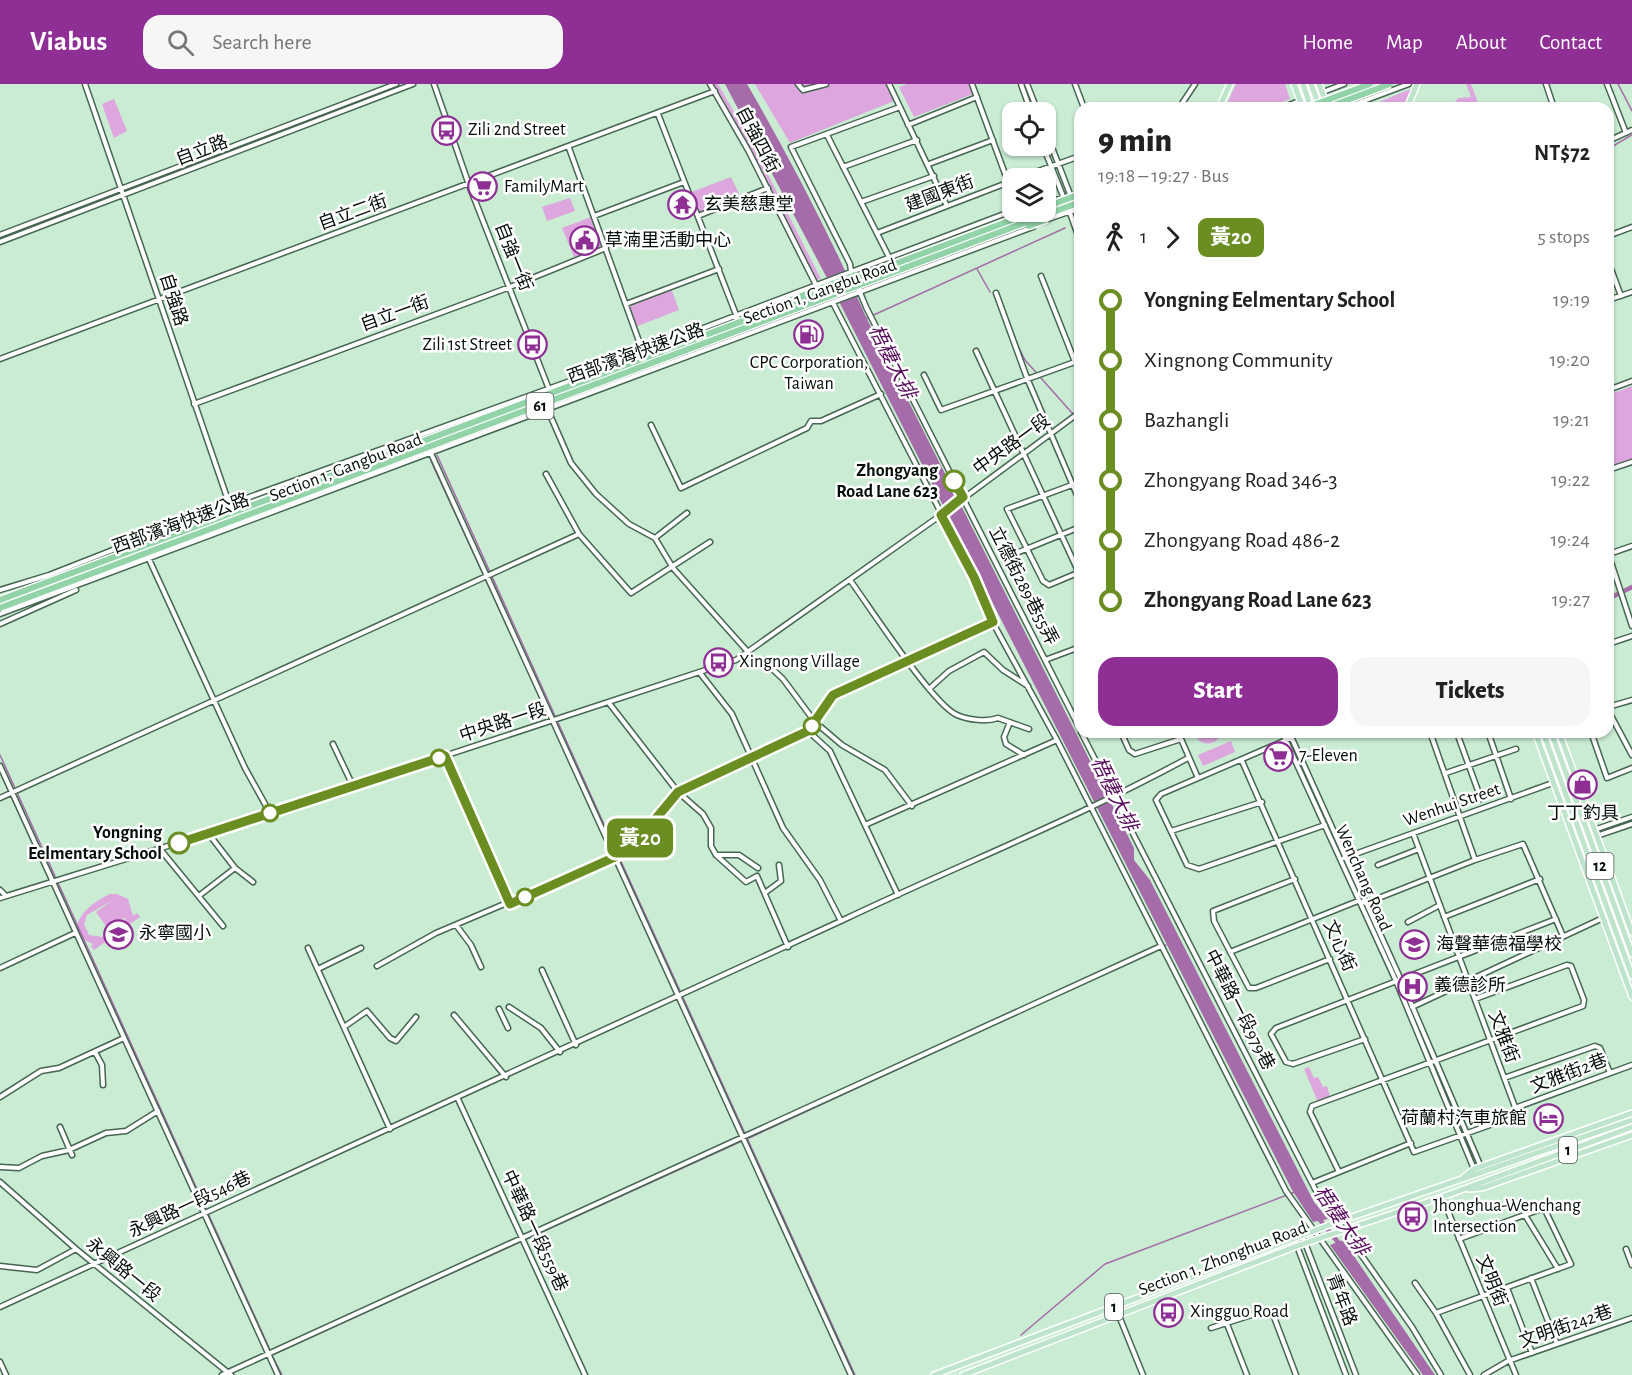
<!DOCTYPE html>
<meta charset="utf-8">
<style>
body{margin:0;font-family:"Alegreya Sans","Noto Sans TC",sans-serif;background:#f6f6f6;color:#222;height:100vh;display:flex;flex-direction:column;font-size:22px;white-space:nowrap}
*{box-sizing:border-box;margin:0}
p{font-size:20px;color:#767676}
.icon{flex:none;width:33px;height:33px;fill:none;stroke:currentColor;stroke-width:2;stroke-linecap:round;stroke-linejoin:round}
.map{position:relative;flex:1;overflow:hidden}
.drawer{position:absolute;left:1074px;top:18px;width:540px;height:636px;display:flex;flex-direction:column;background:#fff;border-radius:18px;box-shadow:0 2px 4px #0004}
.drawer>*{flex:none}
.badge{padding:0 12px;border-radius:9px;font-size:21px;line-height:39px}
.buttons{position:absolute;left:1002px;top:18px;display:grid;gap:12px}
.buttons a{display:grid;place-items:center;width:54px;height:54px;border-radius:12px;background:#fff;box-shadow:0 2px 4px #0004;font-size:30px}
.map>.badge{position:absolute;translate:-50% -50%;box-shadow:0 0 0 3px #fff}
.legs{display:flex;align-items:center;gap:9px;height:66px;padding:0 24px;font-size:20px}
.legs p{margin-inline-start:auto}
.summary{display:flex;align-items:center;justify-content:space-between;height:102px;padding:0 24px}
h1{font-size:33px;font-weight:800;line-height:45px}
.primary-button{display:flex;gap:12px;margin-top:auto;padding:12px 24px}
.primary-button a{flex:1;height:69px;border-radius:18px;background:#8f2e95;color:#fff;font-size:24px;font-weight:800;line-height:69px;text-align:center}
.primary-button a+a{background:#f6f6f6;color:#222}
ul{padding:0 24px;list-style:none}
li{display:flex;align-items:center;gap:21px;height:60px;font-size:22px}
li i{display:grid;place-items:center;width:9px;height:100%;margin:0 8px;background:currentColor}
li i::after{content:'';width:15px;height:15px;margin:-8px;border:4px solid;border-radius:50%;background:#fff}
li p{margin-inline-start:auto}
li:first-child i{background:linear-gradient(#0000 50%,currentColor 0)}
li:last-child i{background:linear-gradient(currentColor 50%,#0000 0)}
header{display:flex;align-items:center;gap:36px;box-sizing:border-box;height:84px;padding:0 30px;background:#8f2e95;color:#fff}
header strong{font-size:28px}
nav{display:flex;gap:33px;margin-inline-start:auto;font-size:21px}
.search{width:420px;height:54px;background:#f6f6f6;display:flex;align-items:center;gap:15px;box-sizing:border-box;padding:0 21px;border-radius:18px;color:#767676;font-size:22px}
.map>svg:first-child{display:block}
.green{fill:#dda6de;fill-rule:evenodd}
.water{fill:#a66ca9}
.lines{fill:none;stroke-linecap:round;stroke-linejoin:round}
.stream{stroke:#a66ca9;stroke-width:1.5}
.canal{stroke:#a66ca9;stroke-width:4.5}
.minor-casing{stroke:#476651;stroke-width:7}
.major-casing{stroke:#fff;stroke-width:8}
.highway-casing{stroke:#fff;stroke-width:9}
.minor{stroke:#fff;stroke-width:4}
.major{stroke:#bee5cb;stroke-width:5}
.highway{stroke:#92d4a8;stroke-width:6}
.highway-bridge-casing{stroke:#fff;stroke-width:9;stroke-linecap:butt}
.highway-bridge{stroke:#92d4a8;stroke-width:6}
.line-1-casing{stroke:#fff;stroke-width:14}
.line-1{stroke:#6b8e23;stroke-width:9}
.stop-1-dot{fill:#fff;stroke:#6b8e23;stroke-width:3}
.labels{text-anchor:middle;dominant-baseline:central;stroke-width:5;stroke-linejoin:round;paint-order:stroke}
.shield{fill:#fff;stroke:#4f5751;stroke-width:1.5}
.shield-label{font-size:16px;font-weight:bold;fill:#040f07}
.poi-label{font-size:18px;fill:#040f07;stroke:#fff;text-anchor:start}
.street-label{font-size:18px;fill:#040f07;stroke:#fff}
.stop-label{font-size:18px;font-weight:bold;fill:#040f07;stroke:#fff;text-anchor:end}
.water-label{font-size:20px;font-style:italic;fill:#570c5c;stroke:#fff}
</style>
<header>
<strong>Viabus</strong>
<div class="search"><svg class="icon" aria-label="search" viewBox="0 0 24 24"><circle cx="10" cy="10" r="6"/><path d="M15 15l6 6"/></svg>Search here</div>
<nav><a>Home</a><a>Map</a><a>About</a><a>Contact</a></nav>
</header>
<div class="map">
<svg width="1632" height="1291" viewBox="0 0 1632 1291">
<rect width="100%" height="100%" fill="#c9ecd3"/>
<path class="green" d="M710,0H718L752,59L821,195L814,196L766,99Z
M755,0H886L894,17L790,59Z
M907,0H968L973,10L914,33L899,3Z
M1236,0H1285L1290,15L1265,24H1225Z
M1466,0H1471L1480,24H1451L1458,14L1471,13Z
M1413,4L1404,24H1365Z
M114,15L127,47L114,54L102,20Z
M731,93L742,116L698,132L689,109Z
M570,114L575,127L547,137L542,123Z
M594,132L606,164L575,175L562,144Z
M671,204L679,226L635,243L626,220Z
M1632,302V375L1608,383V311Z
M1193,648H1224L1226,652H1221C1211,664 1199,661 1193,648Z
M1231,657L1235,668L1203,682L1198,671Z
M110,810H117L128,815L133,832L137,829L140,833L94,866L91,862L93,860C57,846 91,818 110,810ZM113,816L96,828L108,845L126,833L124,837L102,853L89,851L84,840L87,831Z
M1309,983L1314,994L1318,993L1323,1003L1327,1002L1330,1013L1318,1018L1304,985Z"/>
<path class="water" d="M725,0H747C791,76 832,155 867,235L1134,764V776L1150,796L1314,1118L1328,1135L1313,1138L1292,1106L828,196Z
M1343,1156L1435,1291H1423L1330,1161Z"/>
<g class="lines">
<path class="stream" d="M1618,0L1632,27
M1608,65L1632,51
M977,185L990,208
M872,231L907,297
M867,234L1065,144
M1016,258L1025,276L1080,338
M437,371L617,769
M431,377L550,635
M552,639L612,771
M0,671L271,1268
M619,773L855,1291
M614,776L764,1104
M749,1054L1166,861
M823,1234L849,1291
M1021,1251L1105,1180L1295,1108
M272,1271L742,1057
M273,1273L282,1291"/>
<path class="canal" d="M1608,515L1632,503
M1316,1131L1341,1162"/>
<defs>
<path id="minor" d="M85,0L233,431
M434,0L469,101L554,318
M710,0L748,66L816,201
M798,0L803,6L826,0
M889,0L946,120
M972,0L1008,98
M1021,0L1031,28
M1027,0L1038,28
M1075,0L1084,24
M1546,0L1554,24
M1607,0L1626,49
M1179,24L1195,0
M1281,24L1344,0
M1345,24L1409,0
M658,30L742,246
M908,41L977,13
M1046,48L1080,136
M827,51L889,173
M1608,57L1632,46
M1043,62L1065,117
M569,64L648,282
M929,80L993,56
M843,83L917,56
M1019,94L1080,72
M861,118L934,92
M1047,119L1062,114
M1069,126L1080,157
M594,132L684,98
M698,132L768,104
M1048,135L1080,124
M877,149L1012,97
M0,151L396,0
M1608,152L1632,143
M0,158L413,0
M926,173L1020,136
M1608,177L1621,212
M851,187L850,180L791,63L900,23
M854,194L866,223L1080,645
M996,209L1027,294L1080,418
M1608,216L1632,208
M833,219L974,493L993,539L1057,656L1286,1107L1417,1291
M626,220L719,185
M976,267L1079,489
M0,275L715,7
M625,284L641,280
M924,291L941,326L1075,278L1041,192
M1608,306L1632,297
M194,320L510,203L606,164
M547,324L571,379L596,410L629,440L655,454L673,484L748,568L749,574L758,580L768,581L783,595L815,638L842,661L885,686L912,722
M651,341L681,404L807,344L811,337H821L881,310
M429,365L851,1291
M1608,386L1632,378
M546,390L579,450L631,509L710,458
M1080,398L1007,425L1043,497L1049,501L1080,488
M655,454L687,429
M1608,469L1632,542
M1014,470L1080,443
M1609,470L1632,462
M148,473L245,684L270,729
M850,496C869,522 933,621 957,631C968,636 987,638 998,634L1029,645
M0,506L49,491L230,420L595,288L611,279L1012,127
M0,521L16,516
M0,530L1033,143
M0,540L76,506
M1608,560L1632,552
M1045,576L1080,563
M700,589L732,630L783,744L820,796L841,837
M929,605L949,587L984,568L1003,586L1028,602
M609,619L678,708L703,730L711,744V762L716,771L746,798L757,792L788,863
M1608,623L1632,616
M1608,626L1632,671
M1010,638L1004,653L1006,660L1024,671
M808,647L830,667L898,811
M1081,648L1315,1105L1412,1243L1441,1291
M1121,648L1129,666L1135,670L1181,655
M1178,648L1198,694
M1282,648L1396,897L1474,1085
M1289,648L1401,896L1481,1083
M1430,648L1475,776
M1488,648L1511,715
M1591,648L1607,694L1632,684
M1457,649L1481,715
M1291,654L1161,710L1156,716L1187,781L1199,785L1325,741
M333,660L353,702
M1242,677L1414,1068L1518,1031L1413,749
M0,682L278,1291
M1446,689L1516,665
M0,714L579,450
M865,741L1057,656
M1171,747L1262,718
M1579,751L1632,733
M1576,759L1632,740
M160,765L223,842
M716,771H739L758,784
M1344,774L1575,691
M1378,781L1419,765
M235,784L253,798
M1295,795L1213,827L1214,837L1249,904H1256L1330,875
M0,806L6,812
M766,808L781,797L779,781
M200,811L235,784L208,749
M0,814L213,748L736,576L941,431L1080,328
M1444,833L1540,795
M1408,838L1440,821
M456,841L471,861L481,883
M308,864L390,1045
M1230,868L1358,817L1366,819L1475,776L1523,760L1563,852
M377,882L436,849L615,773L633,762L678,708L808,647L833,611L993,539
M0,884L75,849
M318,885L361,864
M542,886L576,961
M509,923L541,944L560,968
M1412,923L1603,834L1611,837
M499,925L508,944
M454,931L506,993
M344,943L367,927L390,954L396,957L416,933
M1365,955L1293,980L1286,978L1271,950L1276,944L1556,835
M95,968L102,981L103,1001
M1504,994L1595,962L1600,964L1610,989
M0,1013L41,987L59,984L124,954
M458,1015L585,1291
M1515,1024L1632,981
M60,1043L72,1071
M0,1083L19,1084L42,1072L69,1066L106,1049L126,1047L158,1027
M1339,1088L1310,1028L1312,1022L1583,922L1584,916L1571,882L1567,881L1475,915
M0,1098L76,1165L231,1291
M1312,1099L1411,1059
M1442,1113L1516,1291
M1525,1131L1558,1185
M1302,1151L1356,1291
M1294,1154L1346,1291
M1626,1165L1632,1181
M0,1182L37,1186L76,1165
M1531,1194L1557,1260
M1415,1199L1436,1229L1470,1291
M1507,1204L1532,1269
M1115,1222L1143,1291
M0,1223C282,1096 563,967 843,836C958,781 1076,735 1188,674
M1436,1229L1571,1180L1546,1128L1541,1125L1459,1155
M1227,1240L1247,1291
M1211,1244L1267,1226L1274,1233L1296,1291
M0,1278L6,1291
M222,1291L1161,862
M1484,1291L1508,1277L1632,1234"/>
<path id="major" d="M1294,0L1303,24
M1303,0L1311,24
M1311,0L1320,24
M1319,0L1327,21
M1219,24L1230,0
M1407,24L1417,0
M1535,648L1632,913
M1543,648L1632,892
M1551,648L1632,870
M1559,648L1632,849
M1464,1093L1474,1085L1632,1029
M1469,1105L1482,1104L1632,1051
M934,1291L1332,1140L1632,1036
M963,1291L1297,1162L1442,1113L1632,1043"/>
<path id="highway" d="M1046,119H1047"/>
</defs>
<use href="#minor" class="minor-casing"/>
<use href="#major" class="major-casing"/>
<use href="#highway" class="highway-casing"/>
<use href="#minor" class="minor"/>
<use href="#major" class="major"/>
<use href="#highway" class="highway"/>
<defs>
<path id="highway-bridge" d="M1306,24L1370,0
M1326,24L1390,0
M1046,123L1080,110
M1029,142L1047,135
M778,221L855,191
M0,516L1033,128
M0,524L1080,118"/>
</defs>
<use href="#highway-bridge" class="highway-bridge-casing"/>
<use href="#highway-bridge" class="highway-bridge"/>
</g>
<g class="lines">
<defs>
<path id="line-1" d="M179,759L445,672L510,820L615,773L633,762L678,708L808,647L833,611L993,538L974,493L941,431L963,413L954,397"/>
</defs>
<use href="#line-1" class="line-1-casing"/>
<use href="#line-1" class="line-1"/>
</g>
<defs>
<symbol id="bus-ring" viewBox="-11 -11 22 22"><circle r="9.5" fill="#fff" stroke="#8f2e95" stroke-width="1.5"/><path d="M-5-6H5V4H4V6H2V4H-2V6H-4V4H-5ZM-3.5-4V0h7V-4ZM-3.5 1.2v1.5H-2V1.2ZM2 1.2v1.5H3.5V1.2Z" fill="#8f2e95"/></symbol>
<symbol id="supermarket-ring" viewBox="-11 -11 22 22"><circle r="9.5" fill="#fff" stroke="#8f2e95" stroke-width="1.5"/><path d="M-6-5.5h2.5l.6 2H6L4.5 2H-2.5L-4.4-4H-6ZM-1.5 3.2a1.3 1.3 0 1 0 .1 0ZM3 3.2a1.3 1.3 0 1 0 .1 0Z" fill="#8f2e95"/></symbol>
<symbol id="temple-ring" viewBox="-11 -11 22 22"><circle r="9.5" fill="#fff" stroke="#8f2e95" stroke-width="1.5"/><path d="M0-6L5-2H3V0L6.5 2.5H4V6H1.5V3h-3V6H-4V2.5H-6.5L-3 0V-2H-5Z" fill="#8f2e95"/></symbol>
<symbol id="civic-ring" viewBox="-11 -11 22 22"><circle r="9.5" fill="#fff" stroke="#8f2e95" stroke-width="1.5"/><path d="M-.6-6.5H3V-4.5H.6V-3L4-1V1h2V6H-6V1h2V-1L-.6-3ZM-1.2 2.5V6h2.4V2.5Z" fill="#8f2e95"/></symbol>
<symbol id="fuel-ring" viewBox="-11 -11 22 22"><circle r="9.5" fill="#fff" stroke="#8f2e95" stroke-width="1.5"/><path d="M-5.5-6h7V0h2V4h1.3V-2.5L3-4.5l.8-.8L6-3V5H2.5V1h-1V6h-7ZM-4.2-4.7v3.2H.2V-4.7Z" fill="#8f2e95"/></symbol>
<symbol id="shop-ring" viewBox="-11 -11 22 22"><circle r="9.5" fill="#fff" stroke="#8f2e95" stroke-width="1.5"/><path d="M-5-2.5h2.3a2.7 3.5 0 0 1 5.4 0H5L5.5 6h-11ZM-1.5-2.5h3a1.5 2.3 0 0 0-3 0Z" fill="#8f2e95"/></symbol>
<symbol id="school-ring" viewBox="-11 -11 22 22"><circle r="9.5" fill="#fff" stroke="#8f2e95" stroke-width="1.5"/><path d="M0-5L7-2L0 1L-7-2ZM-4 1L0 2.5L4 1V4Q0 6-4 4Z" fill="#8f2e95"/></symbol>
<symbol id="hospital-ring" viewBox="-11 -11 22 22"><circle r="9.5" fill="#fff" stroke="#8f2e95" stroke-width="1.5"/><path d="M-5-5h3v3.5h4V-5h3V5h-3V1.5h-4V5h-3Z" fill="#8f2e95"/></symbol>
<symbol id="hotel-ring" viewBox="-11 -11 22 22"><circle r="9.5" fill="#fff" stroke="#8f2e95" stroke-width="1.5"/><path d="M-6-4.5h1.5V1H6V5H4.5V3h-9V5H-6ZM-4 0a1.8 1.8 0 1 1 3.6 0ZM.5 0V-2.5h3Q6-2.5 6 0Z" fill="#8f2e95"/></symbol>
</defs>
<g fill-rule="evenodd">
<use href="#bus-ring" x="430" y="30" width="33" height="33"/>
<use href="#supermarket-ring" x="466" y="86" width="33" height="33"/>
<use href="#temple-ring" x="666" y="104" width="33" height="33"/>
<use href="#civic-ring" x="568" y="140" width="33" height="33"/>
<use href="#fuel-ring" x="792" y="234" width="33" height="33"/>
<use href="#bus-ring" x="516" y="244" width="33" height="33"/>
<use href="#bus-ring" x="702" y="562" width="33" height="33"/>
<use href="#supermarket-ring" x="1262" y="656" width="33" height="33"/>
<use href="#shop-ring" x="1566" y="684" width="33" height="33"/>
<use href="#school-ring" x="102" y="834" width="33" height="33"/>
<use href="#school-ring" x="1398" y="844" width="33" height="33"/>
<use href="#hospital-ring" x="1396" y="886" width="33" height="33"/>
<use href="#hotel-ring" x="1532" y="1018" width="33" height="33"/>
<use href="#bus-ring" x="1396" y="1116" width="33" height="33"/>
<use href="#bus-ring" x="1152" y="1212" width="33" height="33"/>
</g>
<g class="stop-1-dot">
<circle cx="954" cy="397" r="10"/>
<circle cx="812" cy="642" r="8"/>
<circle cx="439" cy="674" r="8"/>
<circle cx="270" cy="729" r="8"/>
<circle cx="179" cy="759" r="10"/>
<circle cx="525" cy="813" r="8"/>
</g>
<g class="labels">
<g class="shield">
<rect x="526.5" y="309" width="27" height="26" rx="4.5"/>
<rect x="1586.5" y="769" width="27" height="26" rx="4.5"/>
<rect x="1559" y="1053" width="18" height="26" rx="4.5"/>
<rect x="1105" y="1210" width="18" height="26" rx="4.5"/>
</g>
<g class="shield-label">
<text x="540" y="322">61</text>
<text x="1600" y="782">12</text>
<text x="1568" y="1066">1</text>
<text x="1114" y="1223">1</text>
</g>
<g class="poi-label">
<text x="468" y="46">Zili 2nd Street</text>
<text x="504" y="103">FamilyMart</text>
<text x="704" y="121">玄美慈惠堂</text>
<text x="605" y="157">草湳里活動中心</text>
<text x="512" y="261" text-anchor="end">Zili 1st Street</text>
<text x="809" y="279" text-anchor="middle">CPC Corporation,<tspan x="809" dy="21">Taiwan</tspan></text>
<text x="739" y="578">Xingnong Village</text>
<text x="1299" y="672">7-Eleven</text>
<text x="1583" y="730" text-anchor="middle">丁丁釣具</text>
<text x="139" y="850">永寧國小</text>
<text x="1436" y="861">海聲華德福學校</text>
<text x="1434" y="902">義德診所</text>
<text x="1527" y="1035" text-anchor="end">荷蘭村汽車旅館</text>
<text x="1433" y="1122">Jhonghua-Wenchang<tspan x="1433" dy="21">Intersection</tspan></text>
<text x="1190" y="1228">Xingguo Road</text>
</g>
<g class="street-label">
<text transform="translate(757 56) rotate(62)">自強四街</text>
<text transform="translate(202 67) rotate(-21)">自立路</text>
<text transform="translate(940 110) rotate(-21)">建國東街</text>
<text transform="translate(353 129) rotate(-20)">自立二街</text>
<text transform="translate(513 173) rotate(68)">自強一街</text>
<text transform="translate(820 208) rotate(-20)">Section 1, Gangbu Road</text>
<text transform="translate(173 216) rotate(72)">自強路</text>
<text transform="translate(395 230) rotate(-20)">自立一街</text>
<text transform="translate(636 270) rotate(-20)">西部濱海快速公路</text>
<text transform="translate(1012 361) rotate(-36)">中央路一段</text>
<text transform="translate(346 384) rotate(-21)">Section 1, Gangbu Road</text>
<text transform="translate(181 440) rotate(-20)">西部濱海快速公路</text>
<text transform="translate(1023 502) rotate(63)">立德街289巷55弄</text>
<text transform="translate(503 639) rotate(-18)">中央路一段</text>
<text transform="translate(1452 721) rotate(-19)">Wenhui Street</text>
<text transform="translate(1363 794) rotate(66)">Wenchang Road</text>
<text transform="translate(1339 862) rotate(66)">文心街</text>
<text transform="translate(1239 926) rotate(63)">中華路一段979巷</text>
<text transform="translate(1503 953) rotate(69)">文雅街</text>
<text transform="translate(1569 990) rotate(-21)">文雅街2巷</text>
<text transform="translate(190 1121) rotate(-25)">永興路一段546巷</text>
<text transform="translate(534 1147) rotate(65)">中華路一段559巷</text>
<text transform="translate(1223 1175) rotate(-21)">Section 1, Zhonghua Road</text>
<text transform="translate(123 1186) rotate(39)">永興路一段</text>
<text transform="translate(1491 1197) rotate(68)">文明街</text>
<text transform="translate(1341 1216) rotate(69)">青年路</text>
<text transform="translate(1566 1243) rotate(-19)">文明街242巷</text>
</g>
<g class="stop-label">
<text x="938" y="387">Zhongyang<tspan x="938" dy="21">Road Lane 623</tspan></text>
<text x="162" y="749">Yongning<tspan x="162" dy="21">Eelmentary School</tspan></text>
</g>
<g class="water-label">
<text transform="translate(892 278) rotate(63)">梧棲大排</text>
<text transform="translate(1114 710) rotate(64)">梧棲大排</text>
<text transform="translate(1341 1137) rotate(55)">梧棲大排</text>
</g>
</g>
</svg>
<div class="buttons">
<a><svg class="icon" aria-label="locate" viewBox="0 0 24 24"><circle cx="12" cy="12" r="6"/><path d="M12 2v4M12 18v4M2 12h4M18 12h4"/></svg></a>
<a><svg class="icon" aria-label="layers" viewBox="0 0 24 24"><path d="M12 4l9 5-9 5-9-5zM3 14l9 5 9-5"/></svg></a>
</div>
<b class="badge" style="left:640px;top:754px;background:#6b8e23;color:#fff">黃20</b>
<section class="drawer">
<div class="summary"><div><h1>9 min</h1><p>19:18 – 19:27 · Bus</p></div><b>NT$72</b></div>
<div class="legs"><svg class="icon" aria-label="walk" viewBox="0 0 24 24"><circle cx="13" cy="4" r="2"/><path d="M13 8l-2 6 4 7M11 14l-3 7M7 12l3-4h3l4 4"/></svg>1<svg class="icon" aria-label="forward" viewBox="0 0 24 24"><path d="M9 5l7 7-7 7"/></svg><b class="badge" style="background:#6b8e23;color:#fff">黃20</b><p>5 stops</p></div>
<ul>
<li><i style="color:#6b8e23"></i><b>Yongning Eelmentary School</b><p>19:19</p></li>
<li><i style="color:#6b8e23"></i><span>Xingnong Community</span><p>19:20</p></li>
<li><i style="color:#6b8e23"></i><span>Bazhangli</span><p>19:21</p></li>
<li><i style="color:#6b8e23"></i><span>Zhongyang Road 346-3</span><p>19:22</p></li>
<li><i style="color:#6b8e23"></i><span>Zhongyang Road 486-2</span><p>19:24</p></li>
<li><i style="color:#6b8e23"></i><b>Zhongyang Road Lane 623</b><p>19:27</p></li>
</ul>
<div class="primary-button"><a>Start</a><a>Tickets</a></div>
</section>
</div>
